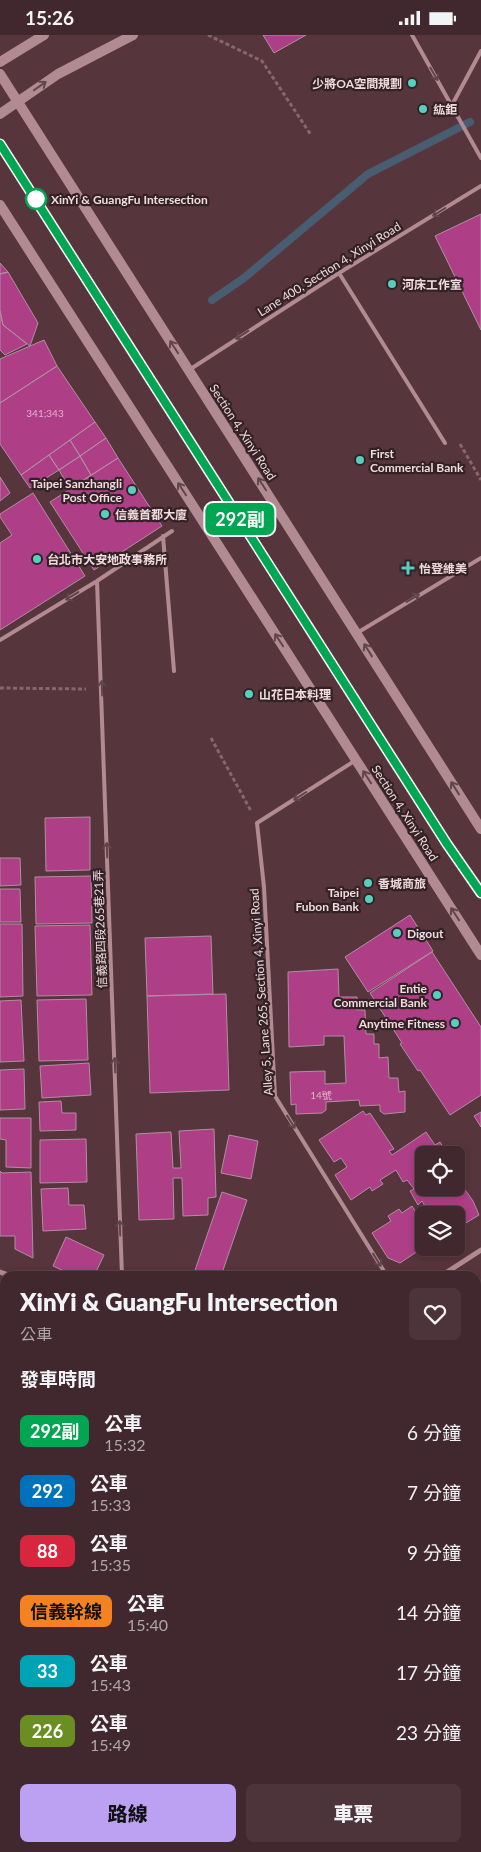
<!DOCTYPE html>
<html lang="zh-TW">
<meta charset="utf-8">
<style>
body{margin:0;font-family:Lato,"Noto Sans TC",sans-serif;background:#4c343a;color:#f1f3f6;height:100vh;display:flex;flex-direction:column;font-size:19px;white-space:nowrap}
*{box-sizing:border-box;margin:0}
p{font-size:16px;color:#aea6aa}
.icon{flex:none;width:28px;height:28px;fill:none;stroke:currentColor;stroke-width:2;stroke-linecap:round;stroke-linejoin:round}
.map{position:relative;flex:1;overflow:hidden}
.sheet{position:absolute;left:0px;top:1236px;width:481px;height:581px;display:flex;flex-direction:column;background:#41282e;border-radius:15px 15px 0 0;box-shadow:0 2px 8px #0003,0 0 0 1px #5a444a}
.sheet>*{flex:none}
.badge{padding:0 10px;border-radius:8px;font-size:18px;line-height:32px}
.tools{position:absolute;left:415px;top:1111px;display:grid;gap:10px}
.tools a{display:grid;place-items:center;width:50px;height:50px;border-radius:8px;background:#41282e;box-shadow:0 2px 8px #0003,0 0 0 1px #5a444a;font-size:25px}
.map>.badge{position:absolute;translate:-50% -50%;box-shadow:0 0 0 2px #fff}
h2{padding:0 20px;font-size:19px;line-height:45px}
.round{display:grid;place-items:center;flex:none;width:52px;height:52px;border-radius:8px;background:#4c343a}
.summary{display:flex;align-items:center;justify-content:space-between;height:85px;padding:0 20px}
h1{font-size:24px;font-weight:800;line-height:38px}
.action{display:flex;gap:10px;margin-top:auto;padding:10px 20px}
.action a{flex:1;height:58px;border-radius:8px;background:#bca0f2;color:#111;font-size:20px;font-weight:800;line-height:58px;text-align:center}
.action a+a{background:#4c343a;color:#f1f3f6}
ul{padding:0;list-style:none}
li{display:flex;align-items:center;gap:15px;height:60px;padding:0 20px}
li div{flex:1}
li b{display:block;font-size:19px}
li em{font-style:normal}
li .badge{min-width:55px;font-weight:700;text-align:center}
.status{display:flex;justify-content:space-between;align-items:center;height:35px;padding:0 25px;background:#41282e;direction:ltr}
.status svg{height:14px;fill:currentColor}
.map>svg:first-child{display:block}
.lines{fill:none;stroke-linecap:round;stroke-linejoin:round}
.stream{stroke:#485d71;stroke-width:8}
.building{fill:#ae3f87;stroke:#b18ea1}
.path{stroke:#85676e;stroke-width:3;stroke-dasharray:4 2.5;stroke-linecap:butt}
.lane{stroke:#b28a92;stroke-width:4}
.street{stroke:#b28a92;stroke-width:5}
.secondary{stroke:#b28a92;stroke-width:10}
.oneway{stroke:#5f464c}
.line-casing{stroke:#fff;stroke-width:11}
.line{stroke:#00a651;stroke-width:8}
.poi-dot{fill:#58cebf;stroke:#322226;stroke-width:2}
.stop-dot{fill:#fff;stroke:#00a651;stroke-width:2.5}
.labels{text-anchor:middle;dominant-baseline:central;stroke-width:4.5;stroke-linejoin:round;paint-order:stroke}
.number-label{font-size:10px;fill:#e0b3c8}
.poi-label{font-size:12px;font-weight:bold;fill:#f0dade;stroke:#322226;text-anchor:start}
.stop-label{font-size:12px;font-weight:bold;fill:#f0dade;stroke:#322226;text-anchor:start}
.street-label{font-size:12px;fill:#f0dade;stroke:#322226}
</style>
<div class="status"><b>15:26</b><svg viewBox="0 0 49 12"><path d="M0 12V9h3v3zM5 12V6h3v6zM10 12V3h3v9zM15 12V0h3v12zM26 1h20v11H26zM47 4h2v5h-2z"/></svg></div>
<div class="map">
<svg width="481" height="1817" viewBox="0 0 481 1817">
<rect width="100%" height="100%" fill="#57353d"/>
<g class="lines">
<path class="stream" d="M212,265L244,243L368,139L470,87"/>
</g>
<path class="building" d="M263,0H306L274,18Z
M481,179V295L435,201Z
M0,228L8,237L0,239Z
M8,237L38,288L30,311L3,290L0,276V239Z
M0,276L3,290L27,309L5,320L0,315Z
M44,305L57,331L0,368V324Z
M57,331L95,387L21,440L0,409V368Z
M95,387L106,403L80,421L70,405Z
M106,403L118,423L91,440L80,421Z
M70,405L80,421L59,435L49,420Z
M49,420L59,435L30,453L21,440Z
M80,421L91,440L70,454L59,435Z
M118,423L162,491L94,535L50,467Z
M0,442L10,458L0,466Z
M33,458L85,541L0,595V508L12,500L0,482V479Z
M90,782V835L46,836L45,783Z
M0,823H20L21,850L0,851Z
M91,841L92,888L36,889L35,842Z
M0,854H20L21,887H0Z
M410,880L433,916L368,957L345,922Z
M0,889H22L23,961L0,962Z
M90,890L92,960L37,961L35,891Z
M211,901L213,959L147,961L145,903Z
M432,917L481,992V1060L450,1080L420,1035L418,1036L400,1009L402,1008L370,958Z
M338,934L339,962H357V975H365L366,999H374V1009H379V1023L388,1022L389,1043H398L399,1057L405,1056V1077L384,1079L380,1076V1070L360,1071L359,1065L326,1067V1075L322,1078L296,1079V1069L291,1070L290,1037L325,1036V1049L346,1048L344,1001H324V1010L289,1012L288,937Z
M226,959L229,1055L150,1058L147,961Z
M86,964L88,1025L39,1026L37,965Z
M21,965L24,1026L0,1027V966Z
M89,1028L91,1060L42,1063L40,1031Z
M24,1034L25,1074L0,1075V1035Z
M61,1066L62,1078H76V1095L40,1096L39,1067Z
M363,1076L366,1080L370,1078L394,1114L389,1116L392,1120L426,1097L435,1110L440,1107L448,1120H424V1152H456V1142L473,1166L479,1180L456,1194V1180H424V1212L400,1228L388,1223L372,1198L391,1186L388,1181L399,1174L402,1178L412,1171L417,1179L426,1173L422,1166L418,1170L410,1156L414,1154L407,1145L403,1147L396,1135L380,1145L383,1149L372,1156L370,1152L351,1165L335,1140L347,1132L341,1123L334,1127L319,1105Z
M481,1077V1092L474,1081Z
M0,1083H31V1133L6,1132V1105L0,1104Z
M214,1094L216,1162L208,1163V1180L183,1181L182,1143H173L174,1184L139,1185L136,1099L171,1097L173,1133H181L179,1096Z
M229,1100L258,1106L251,1144L221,1138Z
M86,1104L87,1147L40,1148V1105Z
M0,1136L2,1138L31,1137L33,1223L15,1214V1201H0Z
M68,1153L69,1170H84L86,1194L43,1196L41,1154Z
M222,1157L247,1165L221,1241H193Z
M66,1202L104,1220L94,1241H75L53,1231Z
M0,1267L5,1269V1275L0,1286Z
M5,1299V1323L0,1321V1311Z
M4,1330H5V1394L0,1392V1340Z
M0,1413L5,1415V1469L0,1484Z
M0,1598L5,1599V1646L0,1645Z
M0,1678L5,1679V1727L0,1743Z
M476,1733L481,1740V1817H472L469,1812H476Z
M0,1748L4,1750L0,1767Z
M47,1812H136L135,1817H46Z
M153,1812H235L234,1817H160L152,1815Z
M247,1812H256L273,1817H246Z
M285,1812H308L300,1816Z
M317,1812H345L348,1817H310Z
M396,1812H448L451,1817H389Z"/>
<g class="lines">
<path class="path" d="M208,0L262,26L311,100
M460,409L481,445
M0,653L86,654
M211,703L251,776"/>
<path class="lane" d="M412,0L481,123
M452,70L481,16
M0,109L447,809L481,858
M339,238L445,408
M189,335L339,238L481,151
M163,501L174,636
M97,546L122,1241
M357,598L481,523
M0,605L97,546L172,496
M356,725L257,788L264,852L275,1061L387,1241
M476,1383L481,1391
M476,1643L481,1640
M0,1657L5,1658
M476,1688L481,1695
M357,1812L359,1817
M5,1817L6,1812"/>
<path class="street" d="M0,1237L11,1241
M441,1241L481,1215"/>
<path class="secondary" d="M0,27L44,0
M0,39L481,794
M0,79L58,39L133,0
M0,170L481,920"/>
</g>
<defs><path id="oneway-shaft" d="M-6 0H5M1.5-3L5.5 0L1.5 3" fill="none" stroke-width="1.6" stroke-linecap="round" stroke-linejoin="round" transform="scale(1.25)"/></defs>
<g class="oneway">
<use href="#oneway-shaft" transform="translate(434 39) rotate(60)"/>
<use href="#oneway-shaft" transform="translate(40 51) rotate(-35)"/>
<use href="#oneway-shaft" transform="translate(439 177) rotate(148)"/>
<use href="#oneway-shaft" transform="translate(242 300) rotate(147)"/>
<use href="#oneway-shaft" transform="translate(174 312) rotate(-123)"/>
<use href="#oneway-shaft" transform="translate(262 449) rotate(-123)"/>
<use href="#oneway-shaft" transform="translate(182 454) rotate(-123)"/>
<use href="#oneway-shaft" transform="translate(72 561) rotate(149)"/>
<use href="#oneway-shaft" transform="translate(413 563) rotate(-31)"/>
<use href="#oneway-shaft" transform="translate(279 605) rotate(-123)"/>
<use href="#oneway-shaft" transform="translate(368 615) rotate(-122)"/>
<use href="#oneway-shaft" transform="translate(102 653) rotate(-92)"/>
<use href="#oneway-shaft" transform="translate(367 742) rotate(-123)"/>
<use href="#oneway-shaft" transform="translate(455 753) rotate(-122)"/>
<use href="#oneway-shaft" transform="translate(300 761) rotate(148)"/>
<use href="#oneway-shaft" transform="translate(107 815) rotate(-92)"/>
<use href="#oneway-shaft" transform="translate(455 879) rotate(-123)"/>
<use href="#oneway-shaft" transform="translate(115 1030) rotate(-92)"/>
<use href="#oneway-shaft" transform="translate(291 1087) rotate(58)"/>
<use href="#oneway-shaft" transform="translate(120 1193) rotate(-92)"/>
<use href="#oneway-shaft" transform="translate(377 1225) rotate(58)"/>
</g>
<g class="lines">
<defs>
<path id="line" d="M0,109L447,809L481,858"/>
</defs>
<use href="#line" class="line-casing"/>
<use href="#line" class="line"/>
</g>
<g class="poi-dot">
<circle cx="412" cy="48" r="5"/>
<circle cx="423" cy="74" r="5"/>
<circle cx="392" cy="249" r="5"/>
<circle cx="360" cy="425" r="5"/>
<circle cx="132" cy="455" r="5"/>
<circle cx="105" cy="479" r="5"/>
<circle cx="37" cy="524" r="5"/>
<path d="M405.5 525.5h5v5h5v5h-5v5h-5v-5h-5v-5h5z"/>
<circle cx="249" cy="659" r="5"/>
<circle cx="368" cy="848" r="5"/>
<circle cx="369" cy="864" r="5"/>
<circle cx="397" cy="898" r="5"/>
<circle cx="437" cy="960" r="5"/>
<circle cx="455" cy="988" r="5"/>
</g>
<circle class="stop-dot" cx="36" cy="164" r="10"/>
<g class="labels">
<g class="number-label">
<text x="45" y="378">341;343</text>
<text x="321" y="1060">14號</text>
</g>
<g class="poi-label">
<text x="402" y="48" text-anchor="end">少將OA空間規劃</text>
<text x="433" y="74">紘鉅</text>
<text x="402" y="249">河床工作室</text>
<text x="370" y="418">First<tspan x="370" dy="14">Commercial Bank</tspan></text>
<text x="122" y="448" text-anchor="end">Taipei Sanzhangli<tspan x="122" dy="14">Post Office</tspan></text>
<text x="115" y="479">信義首都大廈</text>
<text x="47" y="524">台北市大安地政事務所</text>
<text x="419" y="533">怡登維美</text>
<text x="259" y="659">山花日本料理</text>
<text x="378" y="848">香城商旅</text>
<text x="359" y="857" text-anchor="end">Taipei<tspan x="359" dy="14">Fubon Bank</tspan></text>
<text x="407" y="898">Digout</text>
<text x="427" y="953" text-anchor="end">Entie<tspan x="427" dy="14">Commercial Bank</tspan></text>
<text x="445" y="988" text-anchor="end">Anytime Fitness</text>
</g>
<g class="stop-label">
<text x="51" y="164">XinYi &amp; GuangFu Intersection</text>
</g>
<g class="street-label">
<text transform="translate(329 234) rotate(-32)">Lane 400, Section 4, Xinyi Road</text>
<text transform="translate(243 397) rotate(57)">Section 4, Xinyi Road</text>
<text transform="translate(405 778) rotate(57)">Section 4, Xinyi Road</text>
<text transform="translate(100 894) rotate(-92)">信義路四段265巷21弄</text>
<text transform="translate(261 957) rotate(-94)">Alley 5, Lane 265, Section 4, Xinyi Road</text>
</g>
</g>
</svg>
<div class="tools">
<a><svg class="icon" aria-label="locate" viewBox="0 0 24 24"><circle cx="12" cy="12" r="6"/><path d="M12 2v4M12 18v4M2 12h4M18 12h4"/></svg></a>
<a><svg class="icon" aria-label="layers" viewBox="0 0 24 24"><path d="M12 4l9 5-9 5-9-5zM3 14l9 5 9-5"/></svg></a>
</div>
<b class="badge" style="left:240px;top:484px;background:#00a651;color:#fff">292副</b>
<section class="sheet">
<div class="summary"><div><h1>XinYi &amp; GuangFu Intersection</h1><p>公車</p></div><a class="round"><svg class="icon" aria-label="heart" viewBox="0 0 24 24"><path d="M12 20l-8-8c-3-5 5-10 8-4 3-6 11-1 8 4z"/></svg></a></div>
<h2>發車時間</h2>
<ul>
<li><span class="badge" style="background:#00a651;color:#fff">292副</span><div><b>公車</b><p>15:32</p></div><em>6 分鐘</em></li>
<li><span class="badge" style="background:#0072bc;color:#fff">292</span><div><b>公車</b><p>15:33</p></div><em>7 分鐘</em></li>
<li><span class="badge" style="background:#d7263d;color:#fff">88</span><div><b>公車</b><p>15:35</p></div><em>9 分鐘</em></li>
<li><span class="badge" style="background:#f58220;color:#111">信義幹線</span><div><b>公車</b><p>15:40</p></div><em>14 分鐘</em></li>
<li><span class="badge" style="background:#00a3b4;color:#fff">33</span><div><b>公車</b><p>15:43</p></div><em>17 分鐘</em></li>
<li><span class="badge" style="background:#6b8e23;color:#fff">226</span><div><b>公車</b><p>15:49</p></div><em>23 分鐘</em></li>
</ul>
<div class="action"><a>路線</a><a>車票</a></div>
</section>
</div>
